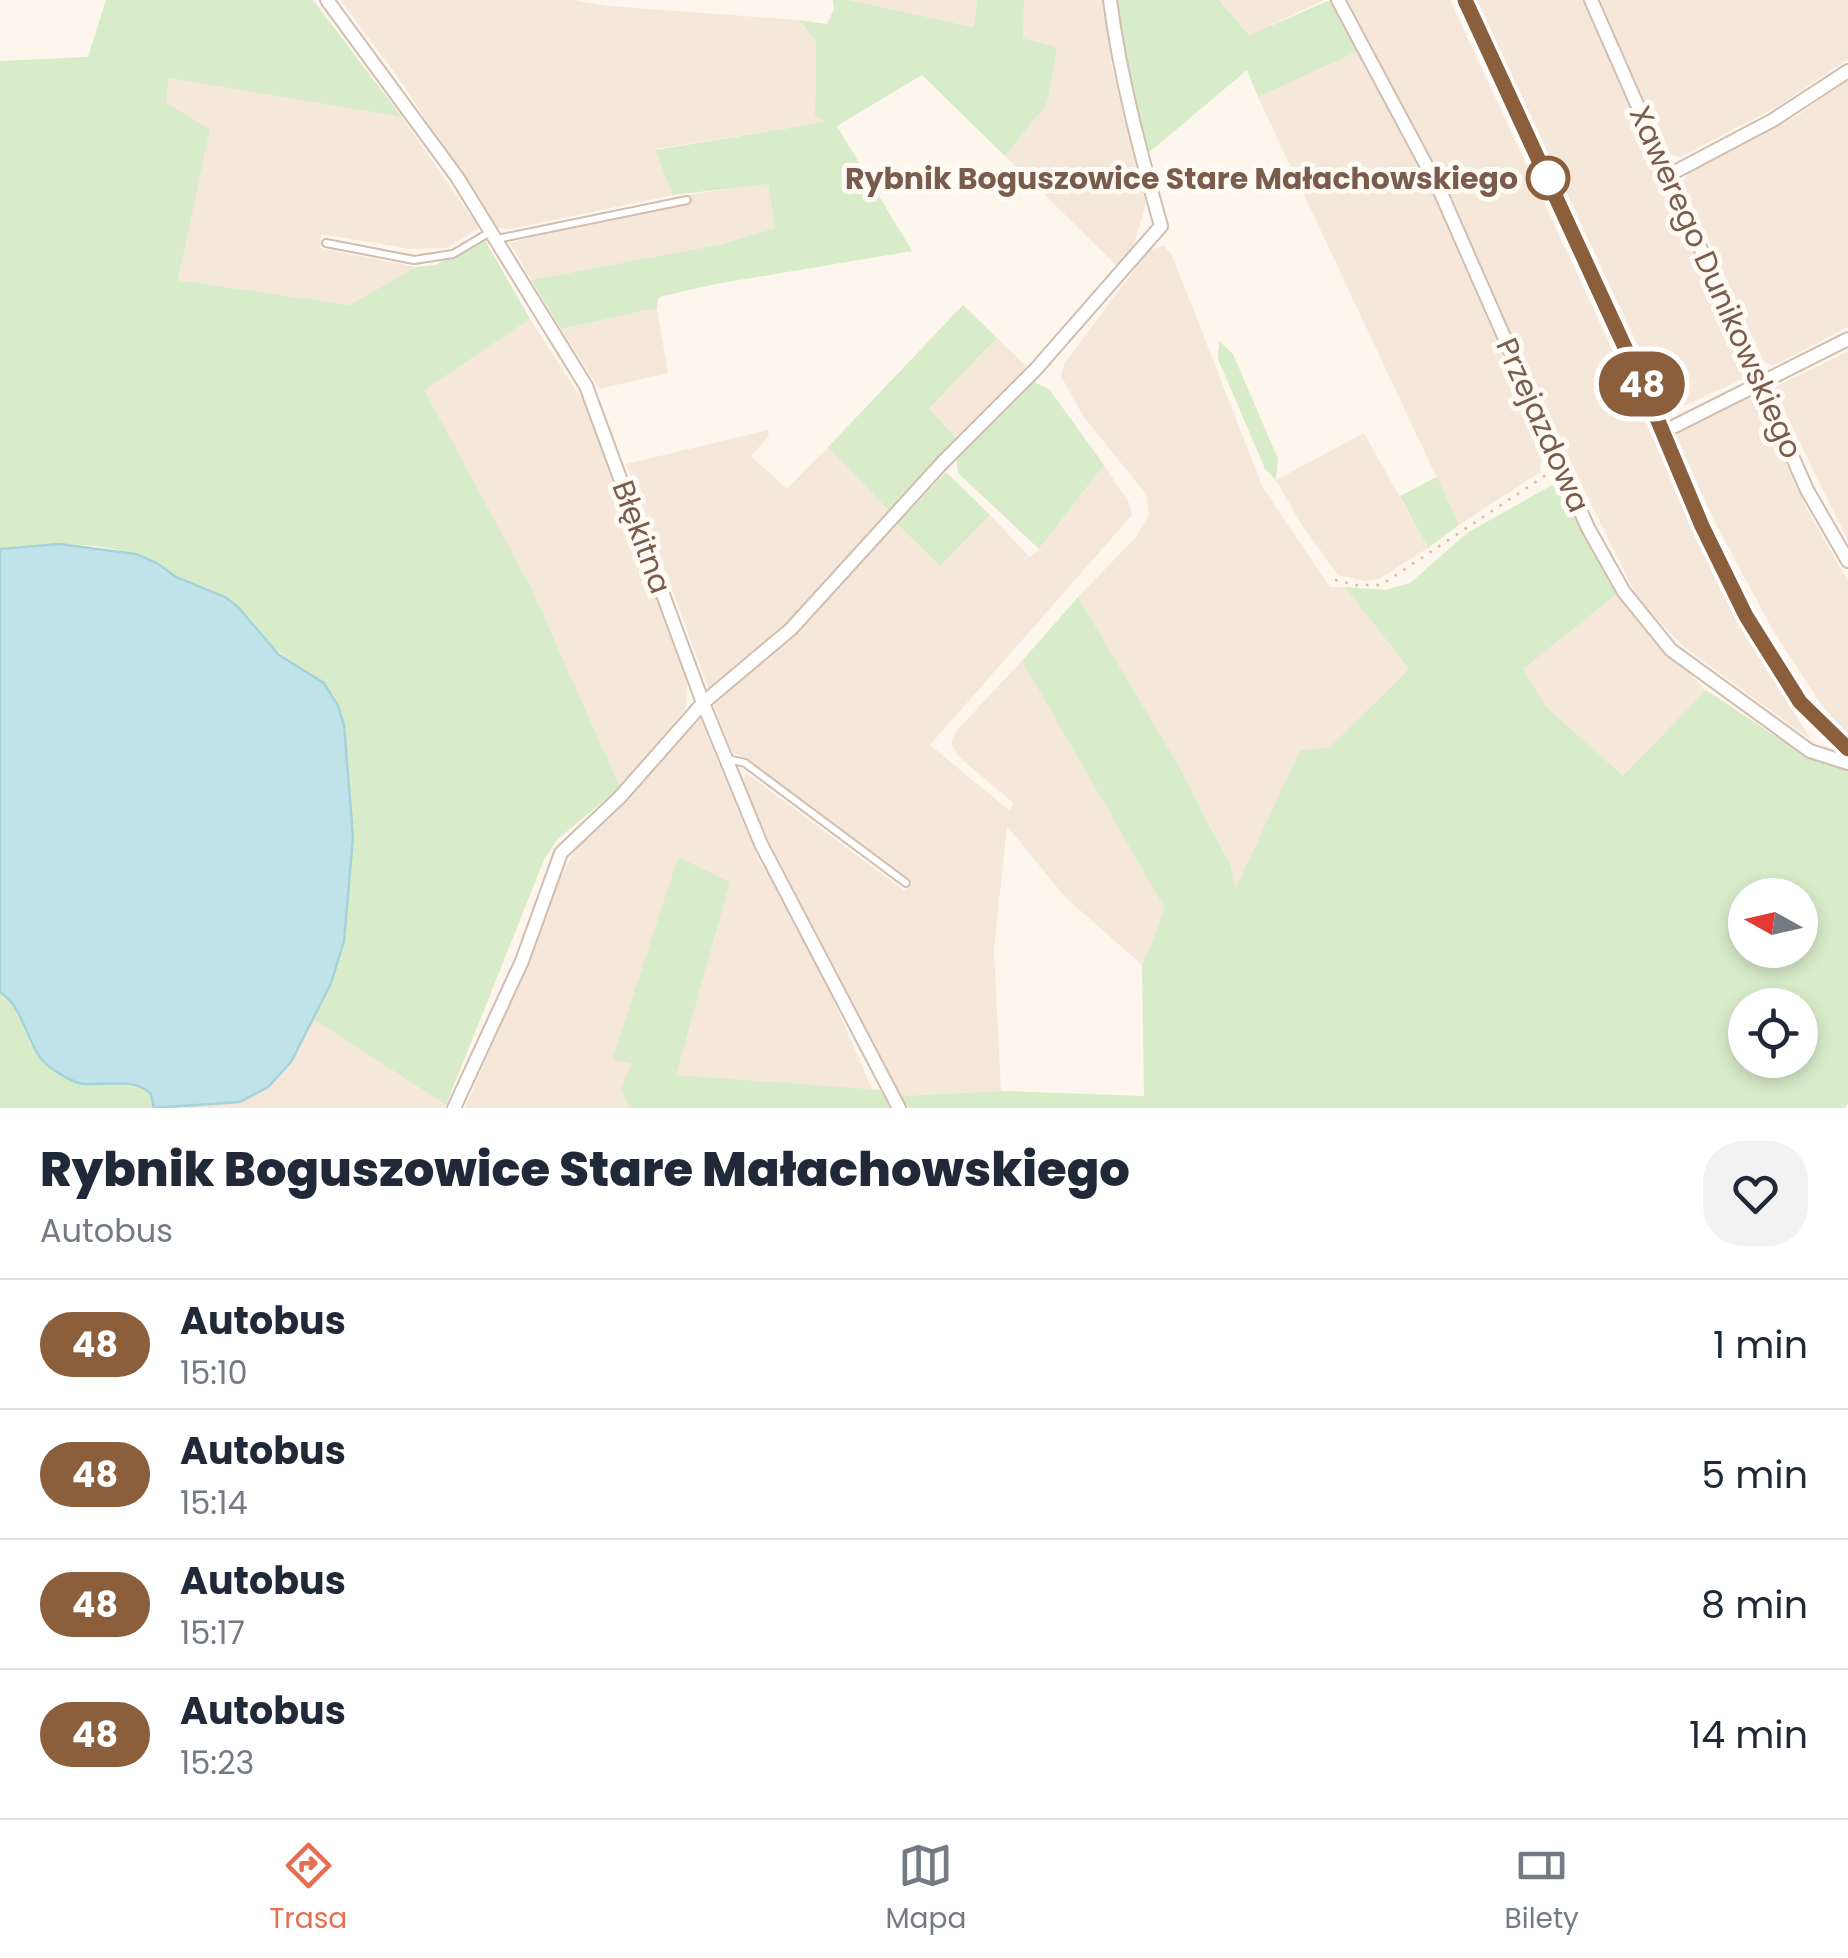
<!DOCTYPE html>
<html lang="pl">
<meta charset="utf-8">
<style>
body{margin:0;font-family:Poppins,sans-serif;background:#f2f2f3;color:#1f2937;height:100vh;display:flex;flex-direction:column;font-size:38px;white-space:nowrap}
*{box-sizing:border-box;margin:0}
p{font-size:32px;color:#747a83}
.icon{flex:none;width:55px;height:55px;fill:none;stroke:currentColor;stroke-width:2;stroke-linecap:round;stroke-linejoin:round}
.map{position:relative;height:1108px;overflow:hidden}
.drawer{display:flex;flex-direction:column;background:#fff;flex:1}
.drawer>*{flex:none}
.badge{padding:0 20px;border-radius:32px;font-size:35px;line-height:65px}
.needle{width:65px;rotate:278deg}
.controls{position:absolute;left:1728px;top:878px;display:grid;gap:20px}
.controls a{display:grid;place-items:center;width:90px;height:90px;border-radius:50%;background:#fff;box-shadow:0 5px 15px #0003;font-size:50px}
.map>.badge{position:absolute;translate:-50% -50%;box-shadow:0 0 0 5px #fff}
.round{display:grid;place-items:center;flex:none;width:105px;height:105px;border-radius:40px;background:#f2f2f3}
.headline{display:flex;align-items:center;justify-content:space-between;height:170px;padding:0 40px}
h1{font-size:48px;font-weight:800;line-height:75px}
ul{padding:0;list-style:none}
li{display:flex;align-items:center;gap:30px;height:130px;padding:0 40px;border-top:2px solid #e0e1e3}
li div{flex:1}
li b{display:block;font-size:38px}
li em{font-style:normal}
li .badge{min-width:110px;font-weight:700;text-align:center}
.tabs{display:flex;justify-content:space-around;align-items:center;height:140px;border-top:2px solid #e0e1e3;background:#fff;font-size:28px;color:#747a83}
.tabs a{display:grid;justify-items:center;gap:5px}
.tabs .active{color:#e76f51}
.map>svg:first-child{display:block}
.residential{fill:#f5e8da}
.green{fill:#d8ecc9;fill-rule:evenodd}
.water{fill:#bfe3e8;stroke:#a5d3da;stroke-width:2.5}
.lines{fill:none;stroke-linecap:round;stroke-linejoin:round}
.service-casing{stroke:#d1beb0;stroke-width:10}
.minor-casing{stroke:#d1beb0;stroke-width:16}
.tertiary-casing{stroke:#d1beb0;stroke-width:19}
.path{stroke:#d9b8a5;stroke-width:2.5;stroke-dasharray:2.5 8;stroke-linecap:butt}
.service{stroke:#fff;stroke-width:6}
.minor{stroke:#fff;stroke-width:12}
.tertiary{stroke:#fff;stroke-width:15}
.line-casing{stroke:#fff;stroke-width:22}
.line{stroke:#8b5e3c;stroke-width:15}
.stop-dot{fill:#fff;stroke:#8b5e3c;stroke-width:5}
.labels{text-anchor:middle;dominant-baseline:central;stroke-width:10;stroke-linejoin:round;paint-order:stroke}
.stop-label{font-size:30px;font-weight:bold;fill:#7a5c4d;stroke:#fffaf3;text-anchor:end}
.street-label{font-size:30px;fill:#7a5c4d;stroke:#fffaf3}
</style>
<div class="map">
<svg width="1848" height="1108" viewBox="0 0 1848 1108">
<rect width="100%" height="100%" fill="#fdf6ec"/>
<path class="residential" d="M340,0H571L609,6L799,20L816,41L815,116L828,122L656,149L673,195L510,229L496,227L398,77Z
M849,0H977L975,27Z
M1024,0H1104L1112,69L1146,204L1132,250L1116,265L1005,156L1047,104L1057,47L1022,38Z
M1219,0H1325L1249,35Z
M1344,0H1450L1739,623L1811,740L1685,648L1639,601Z
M1477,0H1582L1748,367L1745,378L1675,410L1664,402Z
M1598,0H1848V59L1775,108L1680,157L1669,154Z
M1357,52L1439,207L1543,449L1540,472L1459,525L1258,97Z
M169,78L402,117L479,228L447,248L410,249L321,234L320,248L416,267L349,305L178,280L209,129L165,103Z
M1848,80V327L1773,366L1764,362L1682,183L1688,173L1798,115Z
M768,183L775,228L722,244L531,280L510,243L590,222L691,203L689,195Z
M1164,246L1172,255L1263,488L1330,587H1345L1410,669L1329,749L1300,751L1234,891L1231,866L1224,852L1176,761L1078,597L1137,536L1149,514L1146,494L1083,416L1061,376L1064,364L1149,250Z
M657,308L668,373L599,389L561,329Z
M530,319L585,404L687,683L686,709L620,787L532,589L423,390Z
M997,338L1030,370L958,440L929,410Z
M1848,351V541L1773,388Z
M1753,394L1808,511L1848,581V737L1816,697L1771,627L1715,522L1674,432Z
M768,430L769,436L751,456L787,489L828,447L891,513L786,626L709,690L626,464Z
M1364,433L1428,548L1379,579L1365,581L1338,575L1300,522L1276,480Z
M1104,465L1129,503L1132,515L930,745L1010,811L1013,803L959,757L951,743L957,730L1022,661L1165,909L1142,965L1065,897L1007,826L994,950L1001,1091L901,1096L764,831L743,781L746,773L905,891L913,884L750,761L733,753L713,704L800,631L897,524L940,566L990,515L1030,557L1037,552Z
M1618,593L1645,630L1706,690L1623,777L1546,707L1522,669Z
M700,719L758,858L824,978L873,1091L675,1076L730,882L613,1060L632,1064L621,1090L629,1108H465L535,944L553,891L582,838L622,805L662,756Z
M313,1019L446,1105L445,1108H185L194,1104L232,1101L268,1087L291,1062Z"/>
<path class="green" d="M106,0H313L402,117L169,78L166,103L210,129L178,280L349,305L416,267L435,265L485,240L530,319L424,390L532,589L620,787L558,839L544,860L446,1105L313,1019L331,982L344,942L353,837L347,751L294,663C268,648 257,622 234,603C220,592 201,589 185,582C171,575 160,564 145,558C106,541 42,542 0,549V61L88,57Z
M833,0H849L974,27L977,0H1024L1023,38L1057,47L1047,104L1005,156L922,75L837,126L912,251L715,284L659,297L657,308L561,329L531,280L722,244L775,228L768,184L673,195L655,150L826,122L815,116L816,41L799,20L827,24L834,9Z
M1116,0H1219L1249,35L1330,0L1357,52L1258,97L1247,70L1147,154L1120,49Z
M963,305L997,338L929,409L958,440L891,513L828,447Z
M1219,341L1233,354L1278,459L1276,480L1265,469L1218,359Z
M1034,382L1049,389L1104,465L1039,549L958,473L956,458C980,431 1003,400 1034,382Z
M946,472L990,515L940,566L897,524Z
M1437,477L1459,525L1428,548L1400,496Z
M1552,485L1563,492L1618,593L1523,669L1546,707L1623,776L1706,690L1808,758L1848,770V1102L1845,1108H908L901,1096L1001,1091L1144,1096L1142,965L1165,909L1022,661L1078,597L1176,761L1231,866L1235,889L1300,750L1329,748L1409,669L1345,587L1385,590L1410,583L1467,533ZM1745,895H1800V950H1745ZM1745,1005H1800V1060H1745Z
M678,857L730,882L676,1075L880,1090L891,1108H629L621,1090L631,1064L612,1060Z
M0,992L18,1010L30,1044L99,1082L146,1088L152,1094L154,1108H0Z"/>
<path class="water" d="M59,544L136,554L157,563L176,577L225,597L238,607L279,655L324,683L338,706L344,725L353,837L344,941L331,983L291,1062L268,1087L240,1102L154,1108L151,1094C136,1078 105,1085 85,1084C76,1084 65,1077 57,1072C24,1054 30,1012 0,992V549Z"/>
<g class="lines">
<defs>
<path id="service" d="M497,239L687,200
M326,243L414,260L453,254L490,232
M728,759L745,763L906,883"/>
<path id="minor" d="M327,0L457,177L586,386L703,703L761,844L899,1108
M1338,0L1440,191L1588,528L1624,592L1671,650L1810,751L1848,763
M1591,0L1807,490L1848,561
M1669,175L1773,120L1848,71
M1663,432L1848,339
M454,1108L522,961L561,853L620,797L703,703L791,629L943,462L1036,369L1161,226C1140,151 1120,77 1110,0"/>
<path id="tertiary" d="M1465,0L1651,404L1702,526L1746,617L1800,702L1848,749"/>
</defs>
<use href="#service" class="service-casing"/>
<use href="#minor" class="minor-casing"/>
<use href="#tertiary" class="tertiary-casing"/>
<path class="path" d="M1335,580L1356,585H1381L1549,473"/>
<use href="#service" class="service"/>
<use href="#minor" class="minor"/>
<use href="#tertiary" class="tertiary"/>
</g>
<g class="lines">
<defs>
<path id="line" d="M1465,0L1651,404L1702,526L1746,616L1800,702L1848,749"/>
</defs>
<use href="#line" class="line-casing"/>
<use href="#line" class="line"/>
</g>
<circle class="stop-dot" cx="1548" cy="178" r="20"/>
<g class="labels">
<g class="stop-label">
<text x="1518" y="178">Rybnik Boguszowice Stare Małachowskiego</text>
</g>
<g class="street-label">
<text transform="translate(1716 282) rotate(66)">Xawerego Dunikowskiego</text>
<text transform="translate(1543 425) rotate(66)">Przejazdowa</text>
<text transform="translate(642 537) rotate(70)">Błękitna</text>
</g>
</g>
</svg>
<div class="controls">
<a><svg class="needle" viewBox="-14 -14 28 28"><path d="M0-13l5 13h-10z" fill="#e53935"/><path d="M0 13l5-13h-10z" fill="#747a83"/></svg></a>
<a><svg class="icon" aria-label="locate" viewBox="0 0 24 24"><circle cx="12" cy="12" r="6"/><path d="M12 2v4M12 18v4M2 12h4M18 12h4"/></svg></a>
</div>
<b class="badge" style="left:1642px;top:384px;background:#8b5e3c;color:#fff">48</b>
</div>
<section class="drawer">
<div class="headline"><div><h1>Rybnik Boguszowice Stare Małachowskiego</h1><p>Autobus</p></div><a class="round"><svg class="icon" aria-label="heart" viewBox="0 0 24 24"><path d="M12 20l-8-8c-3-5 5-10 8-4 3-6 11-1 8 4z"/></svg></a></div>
<ul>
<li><span class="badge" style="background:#8b5e3c;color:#fff">48</span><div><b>Autobus</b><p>15:10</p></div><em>1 min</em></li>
<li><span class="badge" style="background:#8b5e3c;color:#fff">48</span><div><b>Autobus</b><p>15:14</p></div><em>5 min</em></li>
<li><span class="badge" style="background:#8b5e3c;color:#fff">48</span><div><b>Autobus</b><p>15:17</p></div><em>8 min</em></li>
<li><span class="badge" style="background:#8b5e3c;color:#fff">48</span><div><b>Autobus</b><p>15:23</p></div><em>14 min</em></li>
</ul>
</section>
<nav class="tabs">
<a class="active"><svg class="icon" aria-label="directions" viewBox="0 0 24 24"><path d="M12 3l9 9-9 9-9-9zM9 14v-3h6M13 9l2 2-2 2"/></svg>Trasa</a>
<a><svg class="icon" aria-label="map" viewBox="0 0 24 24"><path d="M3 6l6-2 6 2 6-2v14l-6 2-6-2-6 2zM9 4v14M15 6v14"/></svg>Mapa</a>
<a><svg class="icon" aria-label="tickets" viewBox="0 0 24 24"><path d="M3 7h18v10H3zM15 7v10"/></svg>Bilety</a>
</nav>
